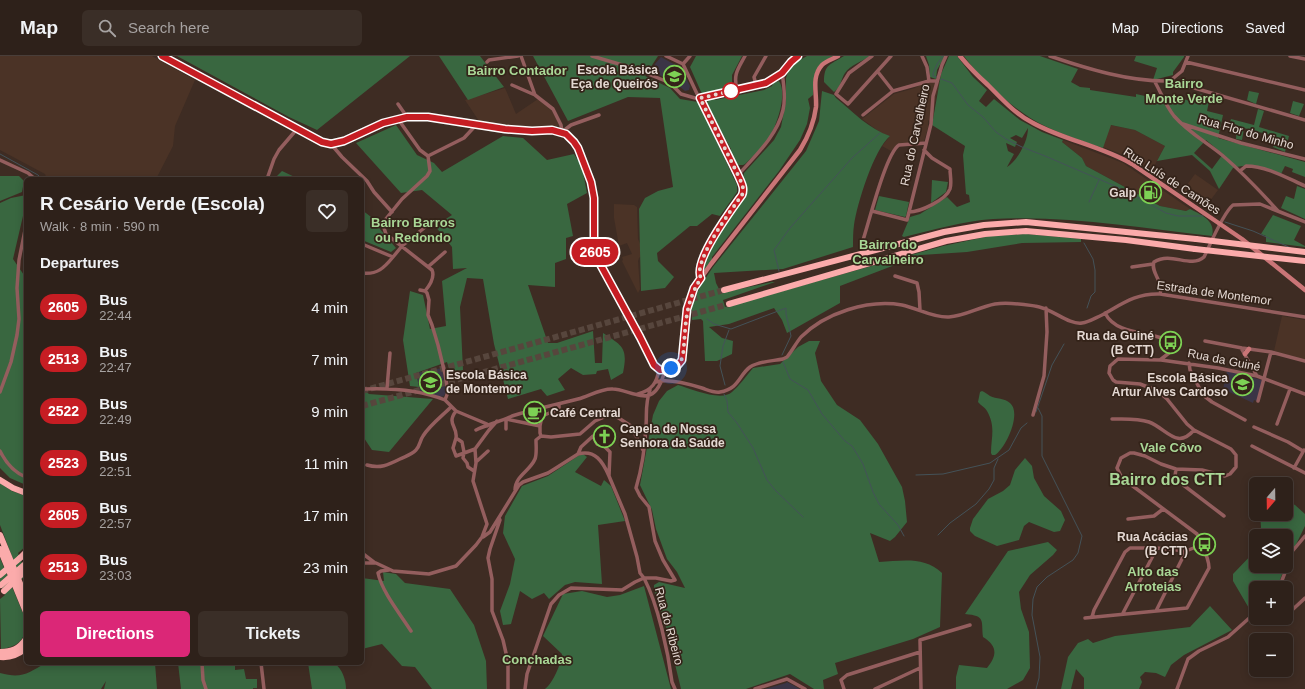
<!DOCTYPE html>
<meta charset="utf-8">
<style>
body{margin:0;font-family:Arial,sans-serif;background:#3a2e27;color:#f1f3f6;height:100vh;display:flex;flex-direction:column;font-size:15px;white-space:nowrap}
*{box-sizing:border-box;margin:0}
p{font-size:13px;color:#a7a3a2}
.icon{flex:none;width:22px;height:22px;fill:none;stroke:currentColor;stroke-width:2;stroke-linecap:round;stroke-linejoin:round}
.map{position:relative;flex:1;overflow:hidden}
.panel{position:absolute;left:24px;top:121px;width:340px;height:488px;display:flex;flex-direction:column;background:#2e211a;border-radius:6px;box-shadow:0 2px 10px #0003,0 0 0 1px #493e39}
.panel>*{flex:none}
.badge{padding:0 8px;border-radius:13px;font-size:14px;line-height:26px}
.needle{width:26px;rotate:200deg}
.buttons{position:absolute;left:1249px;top:421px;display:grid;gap:8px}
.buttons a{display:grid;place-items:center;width:44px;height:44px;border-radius:6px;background:#2e211a;box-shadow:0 2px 10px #0003,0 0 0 1px #493e39;font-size:20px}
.you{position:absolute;width:20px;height:20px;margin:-10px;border:3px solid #fff;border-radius:50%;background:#1a73e8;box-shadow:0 0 0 6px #1a73e833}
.map>.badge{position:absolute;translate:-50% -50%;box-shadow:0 0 0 2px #fff}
h2{padding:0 16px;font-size:15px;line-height:36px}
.round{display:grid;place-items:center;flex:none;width:42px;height:42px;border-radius:6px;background:#3a2e27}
.summary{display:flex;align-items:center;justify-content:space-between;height:68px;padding:0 16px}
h1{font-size:19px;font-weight:700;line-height:30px}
.cta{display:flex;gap:8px;margin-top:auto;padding:8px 16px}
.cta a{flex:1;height:46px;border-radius:6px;background:#db2777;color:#fff;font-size:16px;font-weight:700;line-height:46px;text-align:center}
.cta a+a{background:#3a2e27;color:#f1f3f6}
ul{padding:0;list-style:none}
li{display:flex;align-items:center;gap:12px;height:52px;padding:0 16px}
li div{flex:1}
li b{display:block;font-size:15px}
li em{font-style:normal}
li .badge{min-width:44px;font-weight:700;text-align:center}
header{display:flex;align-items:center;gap:24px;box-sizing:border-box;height:56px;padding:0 20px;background:#2e211a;border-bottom:1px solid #493e39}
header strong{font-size:19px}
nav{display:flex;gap:22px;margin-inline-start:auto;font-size:14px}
.search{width:280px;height:36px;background:#3a2e27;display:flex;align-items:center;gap:10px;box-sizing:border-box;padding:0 14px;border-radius:6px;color:#a7a3a2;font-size:15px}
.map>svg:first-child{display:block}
.built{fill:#4b3326}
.education{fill:#3b3546}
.green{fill:#396740;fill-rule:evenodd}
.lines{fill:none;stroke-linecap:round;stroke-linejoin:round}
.stream{stroke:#445258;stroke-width:1}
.highway-tunnel{stroke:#57463d;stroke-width:6;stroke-dasharray:6 3;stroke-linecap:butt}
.street{stroke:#945e5e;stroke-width:3.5}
.secondary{stroke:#ca7577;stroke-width:4.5}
.highway{stroke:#fbabab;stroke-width:6}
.highway-bridge{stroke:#fbabab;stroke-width:6}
.line-casing{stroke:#fff;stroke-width:9}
.line{stroke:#c61d23;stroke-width:6}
.walk{stroke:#e4d8d2;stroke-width:4;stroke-dasharray:0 7.2}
.stop-dot{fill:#fff;stroke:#c61d23;stroke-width:2}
.labels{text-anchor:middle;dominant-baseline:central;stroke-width:3.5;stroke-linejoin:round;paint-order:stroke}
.poi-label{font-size:12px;font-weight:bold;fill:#e4d8d2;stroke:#342319;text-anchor:end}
.street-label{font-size:12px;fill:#e4d8d2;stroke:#342319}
.neighbourhood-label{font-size:13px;font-weight:bold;fill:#a9d796;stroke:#342319}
.district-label{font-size:16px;font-weight:bold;fill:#a9d796;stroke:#342319}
</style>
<header>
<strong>Map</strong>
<div class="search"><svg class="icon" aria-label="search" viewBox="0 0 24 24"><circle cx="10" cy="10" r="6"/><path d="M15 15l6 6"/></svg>Search here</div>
<nav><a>Map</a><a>Directions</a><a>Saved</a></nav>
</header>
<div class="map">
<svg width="1305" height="633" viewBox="0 0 1305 633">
<rect width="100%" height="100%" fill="#3e2c23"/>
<path class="built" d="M0,0H152L195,24L175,70L173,90L156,123H47L45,118L0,94Z
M940,26L936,41L932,69L928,64V72L924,85L898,88L891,95L882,90L890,80L881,77L862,63L894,38L915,32L923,27Z
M505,32L516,58L538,43L551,53L560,70L548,72L522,73L521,71L479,65L465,44Z
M1110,69L1135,74L1165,90L1151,116L1131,102L1103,91Z
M1063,84L1123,107L1190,153L1186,155L1160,150L1086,110L1082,102L1062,86Z
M1195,118L1218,134L1204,153L1181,137Z
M614,148L634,149L637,151L638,183L644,197L639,202L638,205L640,233L638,237L622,205L623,204L622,201L632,198L627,187L619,190L614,162Z
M1282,260L1305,264V304L1274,295Z"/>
<path class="education" d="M661,1L681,12L690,30L689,34L685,35L672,24L651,16L655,8Z
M442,312L446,336L444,340L441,341L420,335L416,317Z
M1227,315L1262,324L1257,345L1254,344L1253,347L1223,333Z
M787,626L800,633H765L786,627Z"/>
<path class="green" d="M177,0H410L317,74L289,61Z
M439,0H480L504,31L468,44Z
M533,0H658L645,20L670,32L680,43L698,46L737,129V136L720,160L712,158L697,170H690L657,197L658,205L674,221L665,232L641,235L639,153L645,142L658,135L673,131L660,42L628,41L568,65Z
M696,0H742L732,19V29L731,32L702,38L690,11Z
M807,0H833C813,11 814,17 813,39L808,43L810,52L807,68L800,84L779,115L712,201V204L703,215L702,214L713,187L746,137L742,126L744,117L774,84L781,71L786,45V22L790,10Z
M844,0H870C863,5 850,9 845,17C841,23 841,31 834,36L824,26C824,8 830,9 844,0Z
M926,0H945L937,14L936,23L930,21L929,9Z
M949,0H957L973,21L987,34L979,45L986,51L994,43L1020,64L1042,76L1063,84L1062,86L1082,102L1086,110L1160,150L1186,155L1190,153C1202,159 1216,165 1212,180C1140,172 1066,159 993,163C963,165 933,174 904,181L902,180L910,161L920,158L947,141L957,151L970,146L969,139L966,138L963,99L965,90L932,69L941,18ZM1028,72C1028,85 1018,104 1007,111L1014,98L1008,95L1006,87L1015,91L1017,86L1010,82L1016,79L1022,82Z
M964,0H1040L1078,13L1071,26L1080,31L1090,32V34L1136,41V38L1145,40V43L1161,45L1167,40L1181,47L1183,43L1198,47L1200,38L1210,41L1207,55L1223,59L1218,82L1305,106V121L1292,116L1293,113L1285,110L1281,118C1262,110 1253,107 1233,112L1219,133L1210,115L1192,99L1157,105L1165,90L1135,74L1111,69L1103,92C1083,85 1063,79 1045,70C1017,57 982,25 964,0ZM1206,84L1223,98L1212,113L1194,97Z
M1136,0H1184V1L1173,16V19L1153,24L1157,12L1134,5Z
M779,25C788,38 776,71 769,82C763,92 753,100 745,108L743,109H738L733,106L730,96L731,93L710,55L706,50L708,44L713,42L715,44L764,34L772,30L773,27Z
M822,35L834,39L836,42C853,56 869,73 890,80C874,93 857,148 854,169C853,176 853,183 853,191L783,213L714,217L716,227L721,237L772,226H775L723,244L725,251L943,190L990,180L1026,178L1081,183V186L1022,187L967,196L921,199L840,230V247L787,277L782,264L774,252L729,268L709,271L722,282L733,285L732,298L717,305H705L703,265L701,263L692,264V248L701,229L713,211L806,95L819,65Z
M1249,35L1259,37L1256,48L1247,44Z
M1293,45L1304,48L1299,60L1290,57Z
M1258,53L1264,55L1259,71L1289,80L1285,96L1273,91L1274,80L1244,72L1242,84L1236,83L1237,69L1230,66L1231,63L1254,69Z
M396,69L417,99L434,107L442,116L503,80L523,82L547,104L574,98L582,111L587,137L567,148L573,180L566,182V203L555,207V231L528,229L548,287H557L593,275L595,307H602L603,277C623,290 628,292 623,317L611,324L608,313L597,315L596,318L583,319L571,312L558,323L565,334L547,340L541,333L508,343L494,288L483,223L467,222L460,251L463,314L450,316L447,306L416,317L419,331L410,330L403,284L410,235L423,239L430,273L446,270L442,225L467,212L453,213L452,191L435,170L452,159L422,134L401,137L356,87Z
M282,115L299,123H274Z
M0,120H19L24,125L22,136L0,145Z
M932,124L948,126L946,136L931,147Z
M1297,130L1305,133V163L1281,152L1286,140L1294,143Z
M26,139V147L13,203L26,222V429L10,422L0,412V147L11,142Z
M879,140L909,146L906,160L905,161L875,154Z
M362,154L375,164L379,172L396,192L391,196L362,184Z
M1273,159L1301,170L1294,184L1305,190V191L1266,186V180L1261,178Z
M809,285H820L815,297L821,325L837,349L860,364L878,388L902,431L905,445L907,466L895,481L890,485L870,477L879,506C902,505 924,500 942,517L940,571L913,583L835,607L838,618L823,624L824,633H814L790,618L746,633H681L666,571L654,534V529L659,526L685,532L677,516L667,503L656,473L652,454L640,429L653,359L659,345L667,335L678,329C692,333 721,346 732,336C740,329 746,320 753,312L780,308L798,291Z
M362,332L369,338L433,343L389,396L372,394L362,379Z
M982,335C985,336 987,338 990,340C996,343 1005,342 1010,347C1022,357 1006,392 995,399H992L991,397C991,381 996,371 987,355C985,351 981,350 978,346L980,336Z
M583,398L587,401L575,416L601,430L604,424L611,430L625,465L598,469L602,528L575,526L565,529L549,543L544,537L532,543L520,535L511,568L503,569L500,555L510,528L515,503L503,477L505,460L522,430L548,420L578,400Z
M1025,402L1032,410L1034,422L1044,440L1061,455L1065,464L1060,475L1054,476L1029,466L1024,470L1019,484L997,490L975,480L970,475V472L973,463L988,443L1003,435L1010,429L1015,414Z
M0,427L12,435L26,440V490L18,497L26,517V519L21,524L0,469Z
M1286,444L1295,449L1305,458V470L1286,509V480H1259L1261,471L1260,458H1286Z
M1048,486L1057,494L1053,499L1030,519L1019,536L1021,553L1029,576L1030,612L1023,624L1007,633H956V621L959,609L987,612C997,600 998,590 983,581C981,564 986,560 965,558L1008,495Z
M1256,494V510H1285L1277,532H1256V552L1250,554L1233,525V518Z
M0,502L25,562C28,581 20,591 1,593L0,543L5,539L0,527Z
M383,516L396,518L405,527L450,533L474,569L486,605L487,633H432L415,611L402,610L382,588L362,593V522L384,525Z
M644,530L671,633H545C553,627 561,608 562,598L543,580L563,538L582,535L607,541L620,539Z
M1210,550L1232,574L1184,599L1171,609L1165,621L1156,617L1145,616L1140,621L1142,626L1139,633H1084V622L1076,613L1071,633H1061L1068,601L1078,587L1088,583L1093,587L1115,580L1190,571Z
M46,607H155L157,633H104L106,625L101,633H0V617C22,623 28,617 46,607Z
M178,607H235V614L244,613L246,623H257V632H253V633H181Z
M308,607H334C342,612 346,624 346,633H312Z"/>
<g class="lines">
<path class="stream" d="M937,21L933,20V18L937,8L943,0
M941,23L952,27L968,49L983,61L996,76L1006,83L1022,91L1045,100L1122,133L1166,157L1178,160H1203
M0,98L38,119L42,123
M1089,146L1099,124
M1225,166L1253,175L1291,192
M1084,187L1093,203L1095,214V236L1091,240L1087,252
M779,215L774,194L790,172L852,102L880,77
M707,263L714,268L731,273L786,252V258L791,280L782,299
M783,306L790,323L808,334L822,358L845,385L852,390L857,398L863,408L873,436L879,448L898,469L904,480
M725,329L720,310L723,290L729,274
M724,338L727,345L728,356L737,367L753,392L767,424L775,434L803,461
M1036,356L1052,309L1064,288
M916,419L943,418L990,407L1009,394L1021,372L1027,367
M938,479L950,467L976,448L989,433L994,424V412L998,403
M1036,633L1039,622L1040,601L1032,559L1033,543L1037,531L1047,521L1073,504L1078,497L1082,480L1042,400V360L1038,352"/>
<path class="highway-tunnel" d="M362,335L724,234
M362,350L729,248"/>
<path class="street" d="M521,0L535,39L553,53L561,69L562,76
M592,0L636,13L663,24L670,27L681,38L695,42L706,41L766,27L782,17L791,6L798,0
M666,0L683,8
M690,0L683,8L699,42
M872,0L849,17L836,38L848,48L891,0
M922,0L927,11L929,25
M1050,0C1088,13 1130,26 1170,25L1305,64
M1290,0L1305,3
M487,6L489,4L518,0
M1186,6L1305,34
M878,16L893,35
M755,25L754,21L766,0
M1170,25L1182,15L1188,0
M1155,26C1161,37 1166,50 1174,60C1188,76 1206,86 1222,99C1242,116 1260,135 1278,155
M512,29L535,39
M737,34C733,18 738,13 745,0
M700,42L738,119L743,130V135L712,182L704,200L700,214L699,219L701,222
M398,48L407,61
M863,59L893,35L929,25H937
M398,63L420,94L428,100
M1183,68L1241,87L1305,103
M562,76L571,69L599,59
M331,88L342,101L367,125L374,136L392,156
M0,104L28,117L35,123
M1240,115L1246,110C1267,110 1287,122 1305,130
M738,119C755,100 777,80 783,54C786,42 784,29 782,17
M267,123L274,103L279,94L297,73
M872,155L907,164L931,68L933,40L942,9L946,0
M909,156C920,156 946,144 950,133C952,127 950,119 950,113L932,102L924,94
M863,184C869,166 886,97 899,89L926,87
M362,188L393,201L402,190L429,168
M429,210L445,196
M1132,211L1153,208
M362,217C377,219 384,212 393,201
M895,220L917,227L919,236L920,254
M420,234L425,235L427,237L429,244L428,259L432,269L438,289L445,318L448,336L445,344
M425,235C430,229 435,221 432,214L386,178L384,172L385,164L402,143L427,120L430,115L428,100L464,82L477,68
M1160,238C1164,226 1150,216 1154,206C1172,195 1190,213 1204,201C1210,189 1223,157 1233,149L1260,148L1305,166
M1205,285L1242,292L1271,296L1305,305
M1241,292L1257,320
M1161,304L1218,312L1257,320L1305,338
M1189,307L1190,314L1203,339L1212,346L1245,364
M656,326C668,322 689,328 702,332C708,334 714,337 720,336C739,333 739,319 750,311C759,305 773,305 783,303L787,301C792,295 796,287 801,281C825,257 868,243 902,249C917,252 933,262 949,261C965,260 979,251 995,248C1009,246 1021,248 1035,250C1052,252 1068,269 1082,267C1089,266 1095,262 1102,259C1122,248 1136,237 1160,238L1305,261
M362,330L365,333C392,332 420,334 445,344
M387,332L390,297
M650,334C645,348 647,356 646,370C645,391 642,412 636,432L640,440L649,451L655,485L663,504L675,524L671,525L656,522H644C658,549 668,595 672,626L675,633
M0,336L11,306L17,279L19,263L17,232L19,204L26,169
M638,338C652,334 657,327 659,313
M445,344L456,355L487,368V370
M1258,345L1271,296
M456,355C446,368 458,370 456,382L462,386L464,396L463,402L467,407L468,411L474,415
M1033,359L1044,320L1047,276L1046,252
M542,360L540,370V377L541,380L551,381L580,378L595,365L609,359H614L631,370L643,394
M506,363L540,370
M506,363V373
M1112,363C1125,363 1137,362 1149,366C1167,373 1177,394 1194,374
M530,367V365L559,353V348
M1277,368L1290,333
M1254,371L1288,386L1303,395
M476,374C488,368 500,366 512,360C534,353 556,349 578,343C589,340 602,332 613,333C623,333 642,343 650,339C659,335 663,322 665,314
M456,382L453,392L456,400L475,393
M1252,390L1305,417
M0,395C6,407 13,416 26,421
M476,406L488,395
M367,409C380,413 388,409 400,403C406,400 411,399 416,394C420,390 420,384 423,380C429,370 442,360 451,351
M1294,412L1304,394
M1176,413L1175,420L1178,425L1224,460
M515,434C515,420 530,415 535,403C537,398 536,390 536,384L541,380
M499,462L500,464L490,493L488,502L492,523V555L503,584L508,606V633
M1128,463L1154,460L1163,453
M483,481L490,476L519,429L523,426L548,417L556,412L578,398L581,391L593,380L597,388L604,390L610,396L609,420C603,406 595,393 578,398
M362,497L375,507
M362,507H376L393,515L429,518L456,510L476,489L482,481L487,468L473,425L476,407L475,393L489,374L497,365
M389,514L381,515L378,517C382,536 401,559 411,575
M1279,532L1286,514L1290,498L1305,480
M1156,555L1186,495
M1290,556L1305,542
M1123,557L1157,492
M1092,561L1094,554L1125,496L1130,492H1157L1186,495L1201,489
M1085,562L1187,552L1209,512C1209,500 1201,489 1197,478L1122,422L1117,412L1121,402L1130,397H1134L1145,400L1161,408L1176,413L1202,414L1225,420L1230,418L1236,411V399L1231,393L1194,374L1187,368L1167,343L1160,337L1153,333L1140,328L1116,326L1113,324L1109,317L1110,310L1118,303L1160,304L1169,297L1167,287L1162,282C1143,276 1115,277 1105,257
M202,607L203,624L206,633
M261,607L264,633
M525,633L527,618L551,548L559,539L571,532L622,534L635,526L644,522L640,517L637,501L625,458L609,420
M755,633L787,623L805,633
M844,633L841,624L847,619L920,596
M875,633L920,612
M921,633L920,584L970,569
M1177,633L1188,603L1199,595L1228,581L1256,556"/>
<path class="secondary" d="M162,0L322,86L331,88L344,85L383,67L407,61H428L505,73L532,75L552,74L566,78L574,86L578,92L591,126L594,142V188L599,205L641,281L654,309L660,313H667L677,310L682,304L687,253L694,232L711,208L800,94C808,81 814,67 816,51C817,37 811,21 822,9C826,5 833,3 838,0
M960,0C969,11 978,20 988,29C1002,43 1015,58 1033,67C1064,84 1101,90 1132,108L1242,183L1305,234
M1245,298L1249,293"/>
<path class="highway" d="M724,234L944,176L984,169L1026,166L1196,183
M729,248L946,185L985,178L1026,175L1126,184L1195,193
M0,424L13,432L26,437
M0,479L26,542
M0,493L26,556
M20,502L26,496
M0,596C12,596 19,593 26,583
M0,601C10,602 18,599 26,592"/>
<path class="highway-bridge" d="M1196,183L1305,196
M1195,193L1305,205
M0,519L20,502
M1,529L24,509
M4,535L25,515"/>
</g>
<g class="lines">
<defs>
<path id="line" d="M162,0L322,86L331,88L344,85L383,67L407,61H428L505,73L532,75L552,74L566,78L574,86L578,92L591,126L594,142V188L599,206L640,281L654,309L660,314L670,313L677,310L682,304L687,253L694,232L701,222C692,206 732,153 742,139C745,132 741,126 738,119L700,42L766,27L782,17L791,6L798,0"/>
</defs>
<use href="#line" class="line-casing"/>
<use href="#line" class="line"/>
<path class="walk" d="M671,312L680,307L683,300C686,270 684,249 701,222C692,206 732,153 742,139C745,132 741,126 738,119L700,42L737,34L731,35"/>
</g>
<defs>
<symbol id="school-ring" viewBox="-11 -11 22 22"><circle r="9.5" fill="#342319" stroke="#7dd154" stroke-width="1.5"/><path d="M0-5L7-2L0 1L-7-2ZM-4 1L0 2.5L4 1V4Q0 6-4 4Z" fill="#7dd154"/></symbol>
<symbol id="fuel-ring" viewBox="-11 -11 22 22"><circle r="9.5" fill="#342319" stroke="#7dd154" stroke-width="1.5"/><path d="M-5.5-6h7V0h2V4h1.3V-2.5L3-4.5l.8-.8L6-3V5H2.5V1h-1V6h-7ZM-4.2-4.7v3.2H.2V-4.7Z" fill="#7dd154"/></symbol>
<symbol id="bus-ring" viewBox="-11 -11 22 22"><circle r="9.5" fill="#342319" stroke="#7dd154" stroke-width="1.5"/><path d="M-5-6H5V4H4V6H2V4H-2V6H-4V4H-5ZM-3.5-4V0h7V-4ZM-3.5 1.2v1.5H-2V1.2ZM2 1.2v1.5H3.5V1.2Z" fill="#7dd154"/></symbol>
<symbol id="cafe-ring" viewBox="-11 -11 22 22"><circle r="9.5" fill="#342319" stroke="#7dd154" stroke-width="1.5"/><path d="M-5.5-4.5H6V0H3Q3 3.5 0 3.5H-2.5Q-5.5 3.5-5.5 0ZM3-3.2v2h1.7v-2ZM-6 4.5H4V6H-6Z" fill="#7dd154"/></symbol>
<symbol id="church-ring" viewBox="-11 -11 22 22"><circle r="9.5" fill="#342319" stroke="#7dd154" stroke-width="1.5"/><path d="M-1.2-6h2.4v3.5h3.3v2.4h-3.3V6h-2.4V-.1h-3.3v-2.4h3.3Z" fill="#7dd154"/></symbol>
</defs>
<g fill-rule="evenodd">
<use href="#school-ring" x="662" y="8" width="25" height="25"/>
<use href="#fuel-ring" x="1138" y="124" width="25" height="25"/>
<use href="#bus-ring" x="1158" y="274" width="25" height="25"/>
<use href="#school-ring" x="418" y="314" width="25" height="25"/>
<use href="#school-ring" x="1230" y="316" width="25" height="25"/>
<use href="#cafe-ring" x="522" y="344" width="25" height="25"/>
<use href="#church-ring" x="592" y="368" width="25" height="25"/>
<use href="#bus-ring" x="1192" y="476" width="25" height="25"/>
</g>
<circle class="stop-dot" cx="731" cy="35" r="8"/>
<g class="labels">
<g class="poi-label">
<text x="658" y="14">Escola Básica<tspan x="658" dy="14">Eça de Queirós</tspan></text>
<text x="1136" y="137">Galp</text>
<text x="1154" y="280">Rua da Guiné<tspan x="1154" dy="14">(B CTT)</tspan></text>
<text x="446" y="319" text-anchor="start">Escola Básica<tspan x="446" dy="14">de Montemor</tspan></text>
<text x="1228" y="322">Escola Básica<tspan x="1228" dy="14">Artur Alves Cardoso</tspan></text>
<text x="550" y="357" text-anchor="start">Café Central</text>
<text x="620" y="373" text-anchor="start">Capela de Nossa<tspan x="620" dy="14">Senhora da Saúde</tspan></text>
<text x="1188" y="481">Rua Acácias<tspan x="1188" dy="14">(B CTT)</tspan></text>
</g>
<g class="street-label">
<text transform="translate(1246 76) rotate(16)">Rua Flor do Minho</text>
<text transform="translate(915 79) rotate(-78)">Rua do Carvalheiro</text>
<text transform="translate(1172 125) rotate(33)">Rua Luís de Camões</text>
<text transform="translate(1214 237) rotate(8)">Estrada de Montemor</text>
<text transform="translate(1224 304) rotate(11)">Rua da Guiné</text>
<text transform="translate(669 570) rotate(75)">Rua do Ribeiro</text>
</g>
<g class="neighbourhood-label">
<text x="517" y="14">Bairro Contador</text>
<text x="1184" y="27">Bairro<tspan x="1184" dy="15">Monte Verde</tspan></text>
<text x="413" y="166">Bairro Barros<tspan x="413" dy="15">ou Redondo</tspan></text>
<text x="888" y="188">Bairro do<tspan x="888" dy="15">Carvalheiro</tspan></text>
<text x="1171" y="391">Vale Côvo</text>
<text x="1153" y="515">Alto das<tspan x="1153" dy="15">Arroteias</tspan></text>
<text x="537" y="603">Conchadas</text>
</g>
<g class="district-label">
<text x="1167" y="423">Bairro dos CTT</text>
</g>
</g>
</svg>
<div class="buttons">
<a><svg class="needle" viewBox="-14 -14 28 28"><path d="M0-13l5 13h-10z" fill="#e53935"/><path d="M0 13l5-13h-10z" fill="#a7a3a2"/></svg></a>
<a><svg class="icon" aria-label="layers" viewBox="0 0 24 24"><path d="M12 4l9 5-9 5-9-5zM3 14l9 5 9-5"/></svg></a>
<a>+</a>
<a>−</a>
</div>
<div class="you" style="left:671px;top:312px"></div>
<b class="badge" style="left:595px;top:196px;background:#c61d23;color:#fff">2605</b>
<section class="panel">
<div class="summary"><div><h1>R Cesário Verde (Escola)</h1><p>Walk · 8 min · 590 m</p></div><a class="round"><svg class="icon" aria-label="heart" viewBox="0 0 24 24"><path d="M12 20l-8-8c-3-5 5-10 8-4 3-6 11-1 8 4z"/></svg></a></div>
<h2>Departures</h2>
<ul>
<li><span class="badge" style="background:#c61d23;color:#fff">2605</span><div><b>Bus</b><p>22:44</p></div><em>4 min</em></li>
<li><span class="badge" style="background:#c61d23;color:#fff">2513</span><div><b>Bus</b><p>22:47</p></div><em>7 min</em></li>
<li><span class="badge" style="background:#c61d23;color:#fff">2522</span><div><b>Bus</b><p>22:49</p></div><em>9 min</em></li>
<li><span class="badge" style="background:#c61d23;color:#fff">2523</span><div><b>Bus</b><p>22:51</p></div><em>11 min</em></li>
<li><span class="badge" style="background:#c61d23;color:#fff">2605</span><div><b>Bus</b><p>22:57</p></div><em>17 min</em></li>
<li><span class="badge" style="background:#c61d23;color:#fff">2513</span><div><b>Bus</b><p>23:03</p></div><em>23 min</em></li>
</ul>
<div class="cta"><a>Directions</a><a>Tickets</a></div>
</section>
</div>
